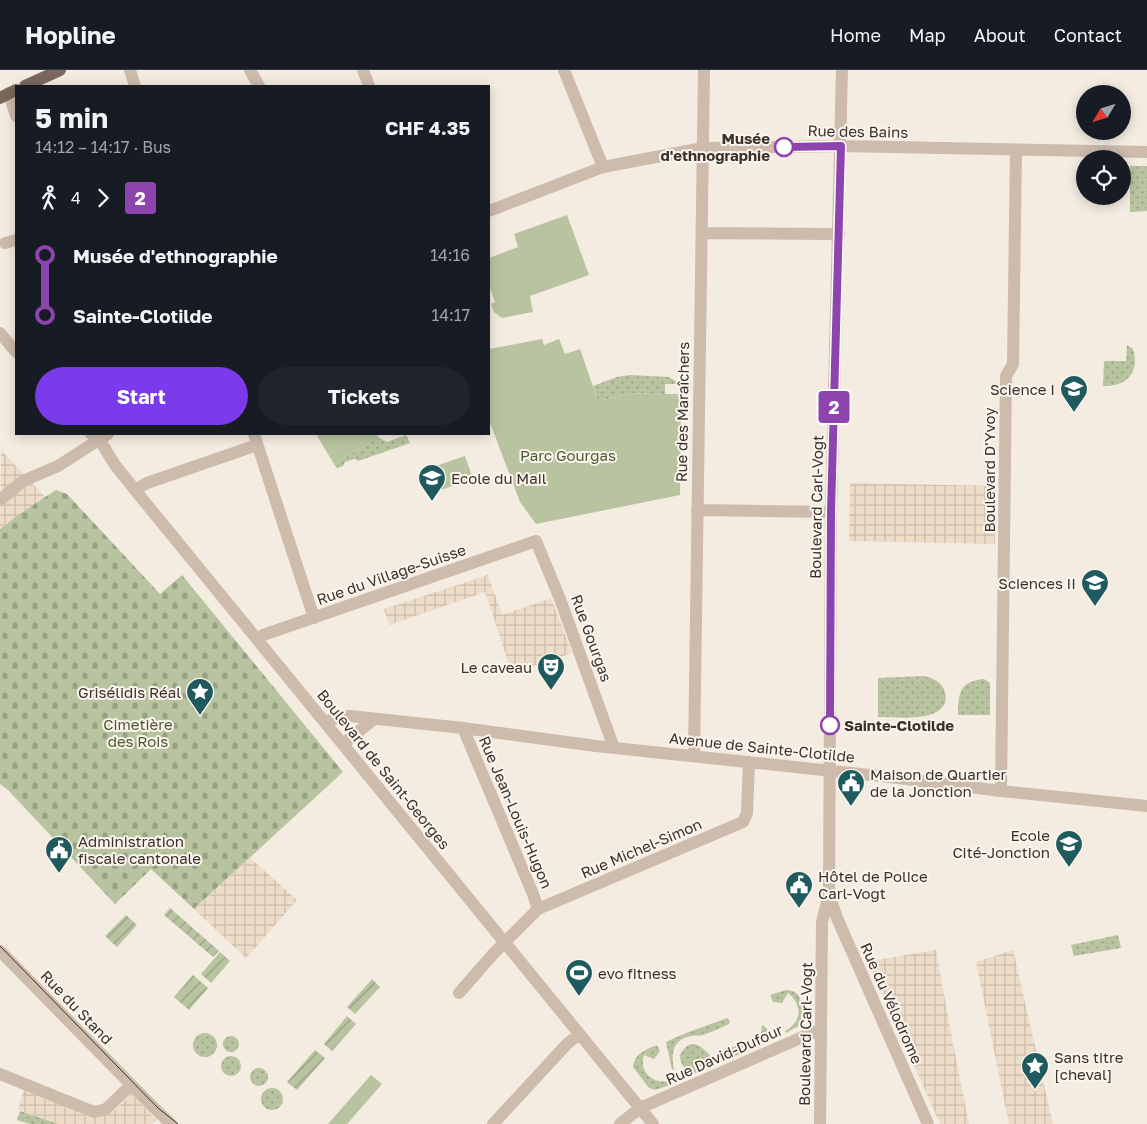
<!DOCTYPE html>
<meta charset="utf-8">
<style>
body{margin:0;font-family:"Golos Text",sans-serif;background:#20242c;color:#f1f3f6;height:100vh;display:flex;flex-direction:column;font-size:19px;white-space:nowrap}
*{box-sizing:border-box;margin:0}
p{font-size:16px;color:#9ea1a6}
.icon{flex:none;width:28px;height:28px;fill:none;stroke:currentColor;stroke-width:2;stroke-linecap:round;stroke-linejoin:round}
.map{position:relative;flex:1;overflow:hidden}
.sheet{position:absolute;left:15px;top:15px;width:475px;height:350px;display:flex;flex-direction:column;background:#171b24;border-radius:0px;box-shadow:0 2px 12px #0003}
.sheet>*{flex:none}
.badge{padding:0 10px;border-radius:4px;font-size:18px;line-height:32px}
.needle{width:32px;rotate:232deg}
.fabs{position:absolute;left:1076px;top:15px;display:grid;gap:10px}
.fabs a{display:grid;place-items:center;width:55px;height:55px;border-radius:50%;background:#171b24;box-shadow:0 2px 12px #0003;font-size:25px}
.map>.badge{position:absolute;translate:-50% -50%;box-shadow:0 0 0 2px #fff}
.legs{display:flex;align-items:center;gap:8px;height:55px;padding:0 20px;font-size:16px}
.legs p{margin-inline-start:auto}
.summary{display:flex;align-items:center;justify-content:space-between;height:85px;padding:0 20px}
h1{font-size:28px;font-weight:700;line-height:38px}
.button{display:flex;gap:10px;margin-top:auto;padding:10px 20px}
.button a{flex:1;height:58px;border-radius:30px;background:#7c3aed;color:#fff;font-size:20px;font-weight:700;line-height:58px;text-align:center}
.button a+a{background:#20242c;color:#f1f3f6}
ul{padding:0 20px;list-style:none}
li{display:flex;align-items:center;gap:18px;height:60px;font-size:19px}
li i{display:grid;place-items:center;width:8px;height:100%;margin:0 6px;background:currentColor}
li i::after{content:'';width:12px;height:12px;margin:-6px;border:4px solid;border-radius:50%;background:#171b24}
li p{margin-inline-start:auto}
li:first-child i{background:linear-gradient(#0000 50%,currentColor 0)}
li:last-child i{background:linear-gradient(currentColor 50%,#0000 0)}
header{display:flex;align-items:center;gap:30px;box-sizing:border-box;height:70px;padding:0 25px;background:#171b24;border-bottom:1px solid #363941}
header strong{font-size:24px}
nav{display:flex;gap:28px;margin-inline-start:auto;font-size:18px}
.map>svg:first-child{display:block}
.grass{fill:url(#grass-dots)}
.cemetery{fill:url(#cemetery-stones)}
.park{fill:#b8c4a0}
.garden{fill:url(#garden-furrows)}
.plaza{fill:url(#plaza-grid)}
.lines{fill:none;stroke-linecap:round;stroke-linejoin:round}
.minor{stroke:#cdbbac;stroke-width:12}
.major{stroke:#7d675c;stroke-width:12}
.tram{stroke:#3b302b;stroke-width:1}
.line-1-casing{stroke:#fff;stroke-width:11}
.line-1{stroke:#8e44ad;stroke-width:8}
.stop-1-dot{fill:#fff;stroke:#8e44ad;stroke-width:2.5}
.labels{text-anchor:middle;dominant-baseline:central;stroke-width:4;stroke-linejoin:round;paint-order:stroke}
.street-label{font-size:15px;fill:#3b302b;stroke:#fbf5ee}
.stop-label{font-size:15px;font-weight:bold;fill:#3b302b;stroke:#fbf5ee;text-anchor:end}
.poi-label{font-size:15px;fill:#3b302b;stroke:#fbf5ee;text-anchor:start}
.park-label{font-size:15px;fill:#4a5a2e;stroke:#fbf5ee}
</style>
<header>
<strong>Hopline</strong>
<nav><a>Home</a><a>Map</a><a>About</a><a>Contact</a></nav>
</header>
<div class="map">
<svg width="1147" height="1054" viewBox="0 0 1147 1054">
<defs>
<pattern id="grass-dots" width="8" height="8" patternUnits="userSpaceOnUse" patternTransform="scale(1.25)"><rect width="8" height="8" fill="#b8c4a0"/><path d="M2 2h.1M6 6h.1" fill="none" stroke="#97a083" stroke-width="1.8" stroke-linecap="round"/></pattern>
<pattern id="cemetery-stones" width="16" height="16" patternUnits="userSpaceOnUse" patternTransform="scale(1.25)"><rect width="16" height="16" fill="#b8c4a0"/><path d="M2 7V4a2 2 0 0 1 4 0v3zM10 15v-3a2 2 0 0 1 4 0v3z" fill="#97a083"/></pattern>
<pattern id="garden-furrows" width="10" height="10" patternUnits="userSpaceOnUse" patternTransform="scale(1.25)"><rect width="10" height="10" fill="#b8c4a0"/><path d="M-1 1l2-2M0 10L10 0M9 11l2-2" fill="none" stroke="#97a083"/></pattern>
<pattern id="plaza-grid" width="8" height="8" patternUnits="userSpaceOnUse" patternTransform="scale(1.25)"><rect width="8" height="8" fill="#ecdcc8"/><path d="M0 4h8M4 0v8" fill="none" stroke="#cbbdac"/></pattern>
</defs>
<rect width="100%" height="100%" fill="#f4ebe1"/>
<path class="grass" d="M1130,96H1147V141L1130,142Z
M1127,275L1133,279C1140,302 1127,317 1103,316L1104,291H1126Z
M630,305L669,307L680,314H665V324H680L681,326L635,323L598,331L593,316L617,307Z
M406,365L410,373L358,391L355,389L345,392L343,396L337,398L334,394L378,367L387,372Z
M925,606C934,609 942,612 945,622C953,654 895,647 878,647V608Z
M984,609L990,613V645H958C958,623 960,611 984,609Z
M1118,865L1121,878L1074,886L1071,875Z
M786,920C805,920 803,941 800,955L786,963L785,961C802,952 803,935 788,923L782,933L773,932L770,925Z
M727,948L730,951L729,954C720,958 712,962 703,965C698,966 693,965 687,967C672,971 671,986 674,999L672,1000L666,972C686,962 707,956 727,948Z
M763,955L769,961L767,972L696,1003C686,1001 680,996 680,985C691,965 701,976 712,987L761,964L762,956Z
M193 975a12 12 0 1 1 24 0a12 12 0 1 1-24 0Z
M223 974a8 8 0 1 1 16 0a8 8 0 1 1-16 0Z
M657,975L660,981L654,989L644,985C638,1004 656,1016 674,1010L673,1014L655,1020L649,1018L633,997C635,983 645,980 657,975Z
M221 996a10 10 0 1 1 20 0a10 10 0 1 1-20 0Z
M250 1007a9 9 0 1 1 18 0a9 9 0 1 1-18 0Z
M261 1029a11 11 0 1 1 22 0a11 11 0 1 1-22 0Z
M20,1041L59,1054H30L17,1050Z"/>
<path class="cemetery" d="M56,420L67,424L160,524L182,505L343,702L194,839L151,799L115,834L8,720L0,714V459L19,444Z"/>
<path class="park" d="M567,145L589,205L530,226L533,242L502,248L494,242L491,234L495,232L489,215V188L518,177L514,164Z
M542,269L544,275L559,269L565,284L580,279L598,331L635,323L681,326L680,425L536,454L520,432L489,350V279Z
M320,364H377L378,367L334,394L317,366Z
M465,386L473,409L429,424L421,401Z
M371,1005L382,1014L347,1054H328Z"/>
<path class="garden" d="M170,838L219,881L213,887L164,845Z
M126,845L137,855L117,877L105,866Z
M220,882L230,891L211,913L201,904Z
M193,905L208,918L189,940L174,927Z
M372,909L380,917L355,944L347,937Z
M347,946L356,954L332,981L324,974Z
M315,980L325,988L297,1020L287,1012Z"/>
<path class="plaza" d="M1,380L45,427L19,444L0,459Z
M850,413L996,416L995,474L849,471Z
M488,505L502,545L551,528L572,583L512,603L485,522L389,555L384,539Z
M250,788L297,830L246,888L194,839Z
M936,880L950,958L969,1054H940L871,898L876,890Z
M1013,880L1053,1054H1009L976,892Z
M24,1018L85,1045L93,1047L107,1045L114,1041L131,1024L156,1050L153,1054H59L18,1040Z"/>
<g class="lines">
<path class="minor" d="M130,0L135,16
M250,0L259,16
M363,0L369,16
M564,0L603,97
M9,23L16,46
M489,141L603,97L703,78L841,76L1147,82
M702,163L839,164
M5,173L16,170
M0,263L16,282
M91,364L99,369L115,395L135,420L653,1054
M254,364L314,548
M135,420L147,413L257,375
M0,430L23,411L58,396L108,364
M697,440L831,442
M257,569L263,565L536,471L560,529L614,678
M326,653L332,649L350,646L463,658L596,676L898,708L1001,721L1147,736
M463,658L533,824L538,839
M343,674L374,649
M694,685L704,0
M1001,721L1006,306L1013,294L1016,80
M829,824L837,848L928,1054
M0,881L150,1034L171,1054
M459,923L494,883L538,839L743,752L747,743L749,692
M0,1004L94,1042L106,1039L131,1015
M493,1054L567,974L579,964
M620,1054L640,1038L821,959
M820,1054L822,852L829,824L831,442L842,0"/>
<path class="major" d="M25,16L60,0
M0,28L16,20"/>
<path class="tram" d="M0,876L158,1038L178,1054"/>
</g>
<g class="lines">
<defs>
<path id="line-1" d="M784,77L841,76L831,442L830,655"/>
</defs>
<use href="#line-1" class="line-1-casing"/>
<use href="#line-1" class="line-1"/>
</g>
<defs>
<symbol id="university-pin" viewBox="-11 -11 22 30"><path d="M0 17L-7.5 6A9.5 9.5 0 1 1 7.5 6Z" fill="#1f5a5e" stroke="#fbf5ee"/><path d="M0-5L7-2L0 1L-7-2ZM-4 1L0 2.5L4 1V4Q0 6-4 4Z" fill="#fff"/></symbol>
<symbol id="school-pin" viewBox="-11 -11 22 30"><path d="M0 17L-7.5 6A9.5 9.5 0 1 1 7.5 6Z" fill="#1f5a5e" stroke="#fbf5ee"/><path d="M0-5L7-2L0 1L-7-2ZM-4 1L0 2.5L4 1V4Q0 6-4 4Z" fill="#fff"/></symbol>
<symbol id="theatre-pin" viewBox="-11 -11 22 30"><path d="M0 17L-7.5 6A9.5 9.5 0 1 1 7.5 6Z" fill="#1f5a5e" stroke="#fbf5ee"/><path d="M-5-5.5Q0-4 5-5.5V0Q5 5 0 6Q-5 5-5 0ZM-3.3-2.5H-1v1.5H-3.3ZM1-2.5H3.3v1.5H1ZM-2.8 1Q0 5.5 2.8 1Z" fill="#fff"/></symbol>
<symbol id="sight-pin" viewBox="-11 -11 22 30"><path d="M0 17L-7.5 6A9.5 9.5 0 1 1 7.5 6Z" fill="#1f5a5e" stroke="#fbf5ee"/><path d="M0-6L1.8-2.2L6-1.7L2.9 1.2L3.7 5.4L0 3.3L-3.7 5.4L-2.9 1.2L-6-1.7L-1.8-2.2Z" fill="#fff"/></symbol>
<symbol id="civic-pin" viewBox="-11 -11 22 30"><path d="M0 17L-7.5 6A9.5 9.5 0 1 1 7.5 6Z" fill="#1f5a5e" stroke="#fbf5ee"/><path d="M-.6-6.5H3V-4.5H.6V-3L4-1V1h2V6H-6V1h2V-1L-.6-3ZM-1.2 2.5V6h2.4V2.5Z" fill="#fff"/></symbol>
<symbol id="stadium-pin" viewBox="-11 -11 22 30"><path d="M0 17L-7.5 6A9.5 9.5 0 1 1 7.5 6Z" fill="#1f5a5e" stroke="#fbf5ee"/><path d="M0-5a6.5 5 0 1 0 0 10a6.5 5 0 1 0 0-10ZM-3.5-1.8h7v3.6h-7Z" fill="#fff"/></symbol>
</defs>
<g fill-rule="evenodd">
<use href="#university-pin" x="1058" y="303" width="32" height="43"/>
<use href="#school-pin" x="416" y="392" width="32" height="43"/>
<use href="#university-pin" x="1079" y="497" width="32" height="43"/>
<use href="#theatre-pin" x="535" y="581" width="32" height="43"/>
<use href="#sight-pin" x="184" y="606" width="32" height="43"/>
<use href="#civic-pin" x="835" y="697" width="32" height="43"/>
<use href="#school-pin" x="1053" y="758" width="32" height="43"/>
<use href="#civic-pin" x="43" y="764" width="32" height="43"/>
<use href="#civic-pin" x="783" y="799" width="32" height="43"/>
<use href="#stadium-pin" x="563" y="887" width="32" height="43"/>
<use href="#sight-pin" x="1019" y="980" width="32" height="43"/>
</g>
<g class="stop-1-dot">
<circle cx="784" cy="77" r="9"/>
<circle cx="830" cy="655" r="9"/>
</g>
<g class="labels">
<g class="street-label">
<text transform="translate(858 61) rotate(1)">Rue des Bains</text>
<text transform="translate(682 342) rotate(-89)">Rue des Maraîchers</text>
<text transform="translate(989 400) rotate(-90)">Boulevard D'Yvoy</text>
<text transform="translate(816 437) rotate(-89)">Boulevard Carl-Vogt</text>
<text transform="translate(391 504) rotate(-19)">Rue du Village-Suisse</text>
<text transform="translate(592 568) rotate(70)">Rue Gourgas</text>
<text transform="translate(762 677) rotate(6)">Avenue de Sainte-Clotilde</text>
<text transform="translate(384 699) rotate(51)">Boulevard de Saint-Georges</text>
<text transform="translate(516 742) rotate(67)">Rue Jean-Louis-Hugon</text>
<text transform="translate(641 778) rotate(-23)">Rue Michel-Simon</text>
<text transform="translate(892 933) rotate(66)">Rue du Vélodrome</text>
<text transform="translate(77 937) rotate(46)">Rue du Stand</text>
<text transform="translate(805 964) rotate(-89)">Boulevard Carl-Vogt</text>
<text transform="translate(724 984) rotate(-24)">Rue David-Dufour</text>
</g>
<g class="stop-label">
<text x="770" y="68">Musée<tspan x="770" dy="17">d'ethnographie</tspan></text>
<text x="844" y="655" text-anchor="start">Sainte-Clotilde</text>
</g>
<g class="poi-label">
<text x="1055" y="319" text-anchor="end">Science I</text>
<text x="451" y="408">Ecole du Mail</text>
<text x="1076" y="513" text-anchor="end">Sciences II</text>
<text x="532" y="597" text-anchor="end">Le caveau</text>
<text x="181" y="622" text-anchor="end">Grisélidis Réal</text>
<text x="870" y="704">Maison de Quartier<tspan x="870" dy="17">de la Jonction</tspan></text>
<text x="1050" y="765" text-anchor="end">Ecole<tspan x="1050" dy="17">Cité-Jonction</tspan></text>
<text x="78" y="771">Administration<tspan x="78" dy="17">fiscale cantonale</tspan></text>
<text x="818" y="806">Hôtel de Police<tspan x="818" dy="17">Carl-Vogt</tspan></text>
<text x="598" y="903">evo fitness</text>
<text x="1054" y="987">Sans titre<tspan x="1054" dy="17">[cheval]</tspan></text>
</g>
<g class="park-label">
<text x="568" y="385">Parc Gourgas</text>
<text x="138" y="654">Cimetière<tspan x="138" dy="17">des Rois</tspan></text>
</g>
</g>
</svg>
<div class="fabs">
<a><svg class="needle" viewBox="-14 -14 28 28"><path d="M0-13l5 13h-10z" fill="#e53935"/><path d="M0 13l5-13h-10z" fill="#9ea1a6"/></svg></a>
<a><svg class="icon" aria-label="locate" viewBox="0 0 24 24"><circle cx="12" cy="12" r="6"/><path d="M12 2v4M12 18v4M2 12h4M18 12h4"/></svg></a>
</div>
<b class="badge" style="left:834px;top:337px;background:#8e44ad;color:#fff">2</b>
<section class="sheet">
<div class="summary"><div><h1>5 min</h1><p>14:12 – 14:17 · Bus</p></div><b>CHF 4.35</b></div>
<div class="legs"><svg class="icon" aria-label="walk" viewBox="0 0 24 24"><circle cx="13" cy="4" r="2"/><path d="M13 8l-2 6 4 7M11 14l-3 7M7 12l3-4h3l4 4"/></svg>4<svg class="icon" aria-label="forward" viewBox="0 0 24 24"><path d="M9 5l7 7-7 7"/></svg><b class="badge" style="background:#8e44ad;color:#fff">2</b></div>
<ul>
<li><i style="color:#8e44ad"></i><b>Musée d'ethnographie</b><p>14:16</p></li>
<li><i style="color:#8e44ad"></i><b>Sainte-Clotilde</b><p>14:17</p></li>
</ul>
<div class="button"><a>Start</a><a>Tickets</a></div>
</section>
</div>
